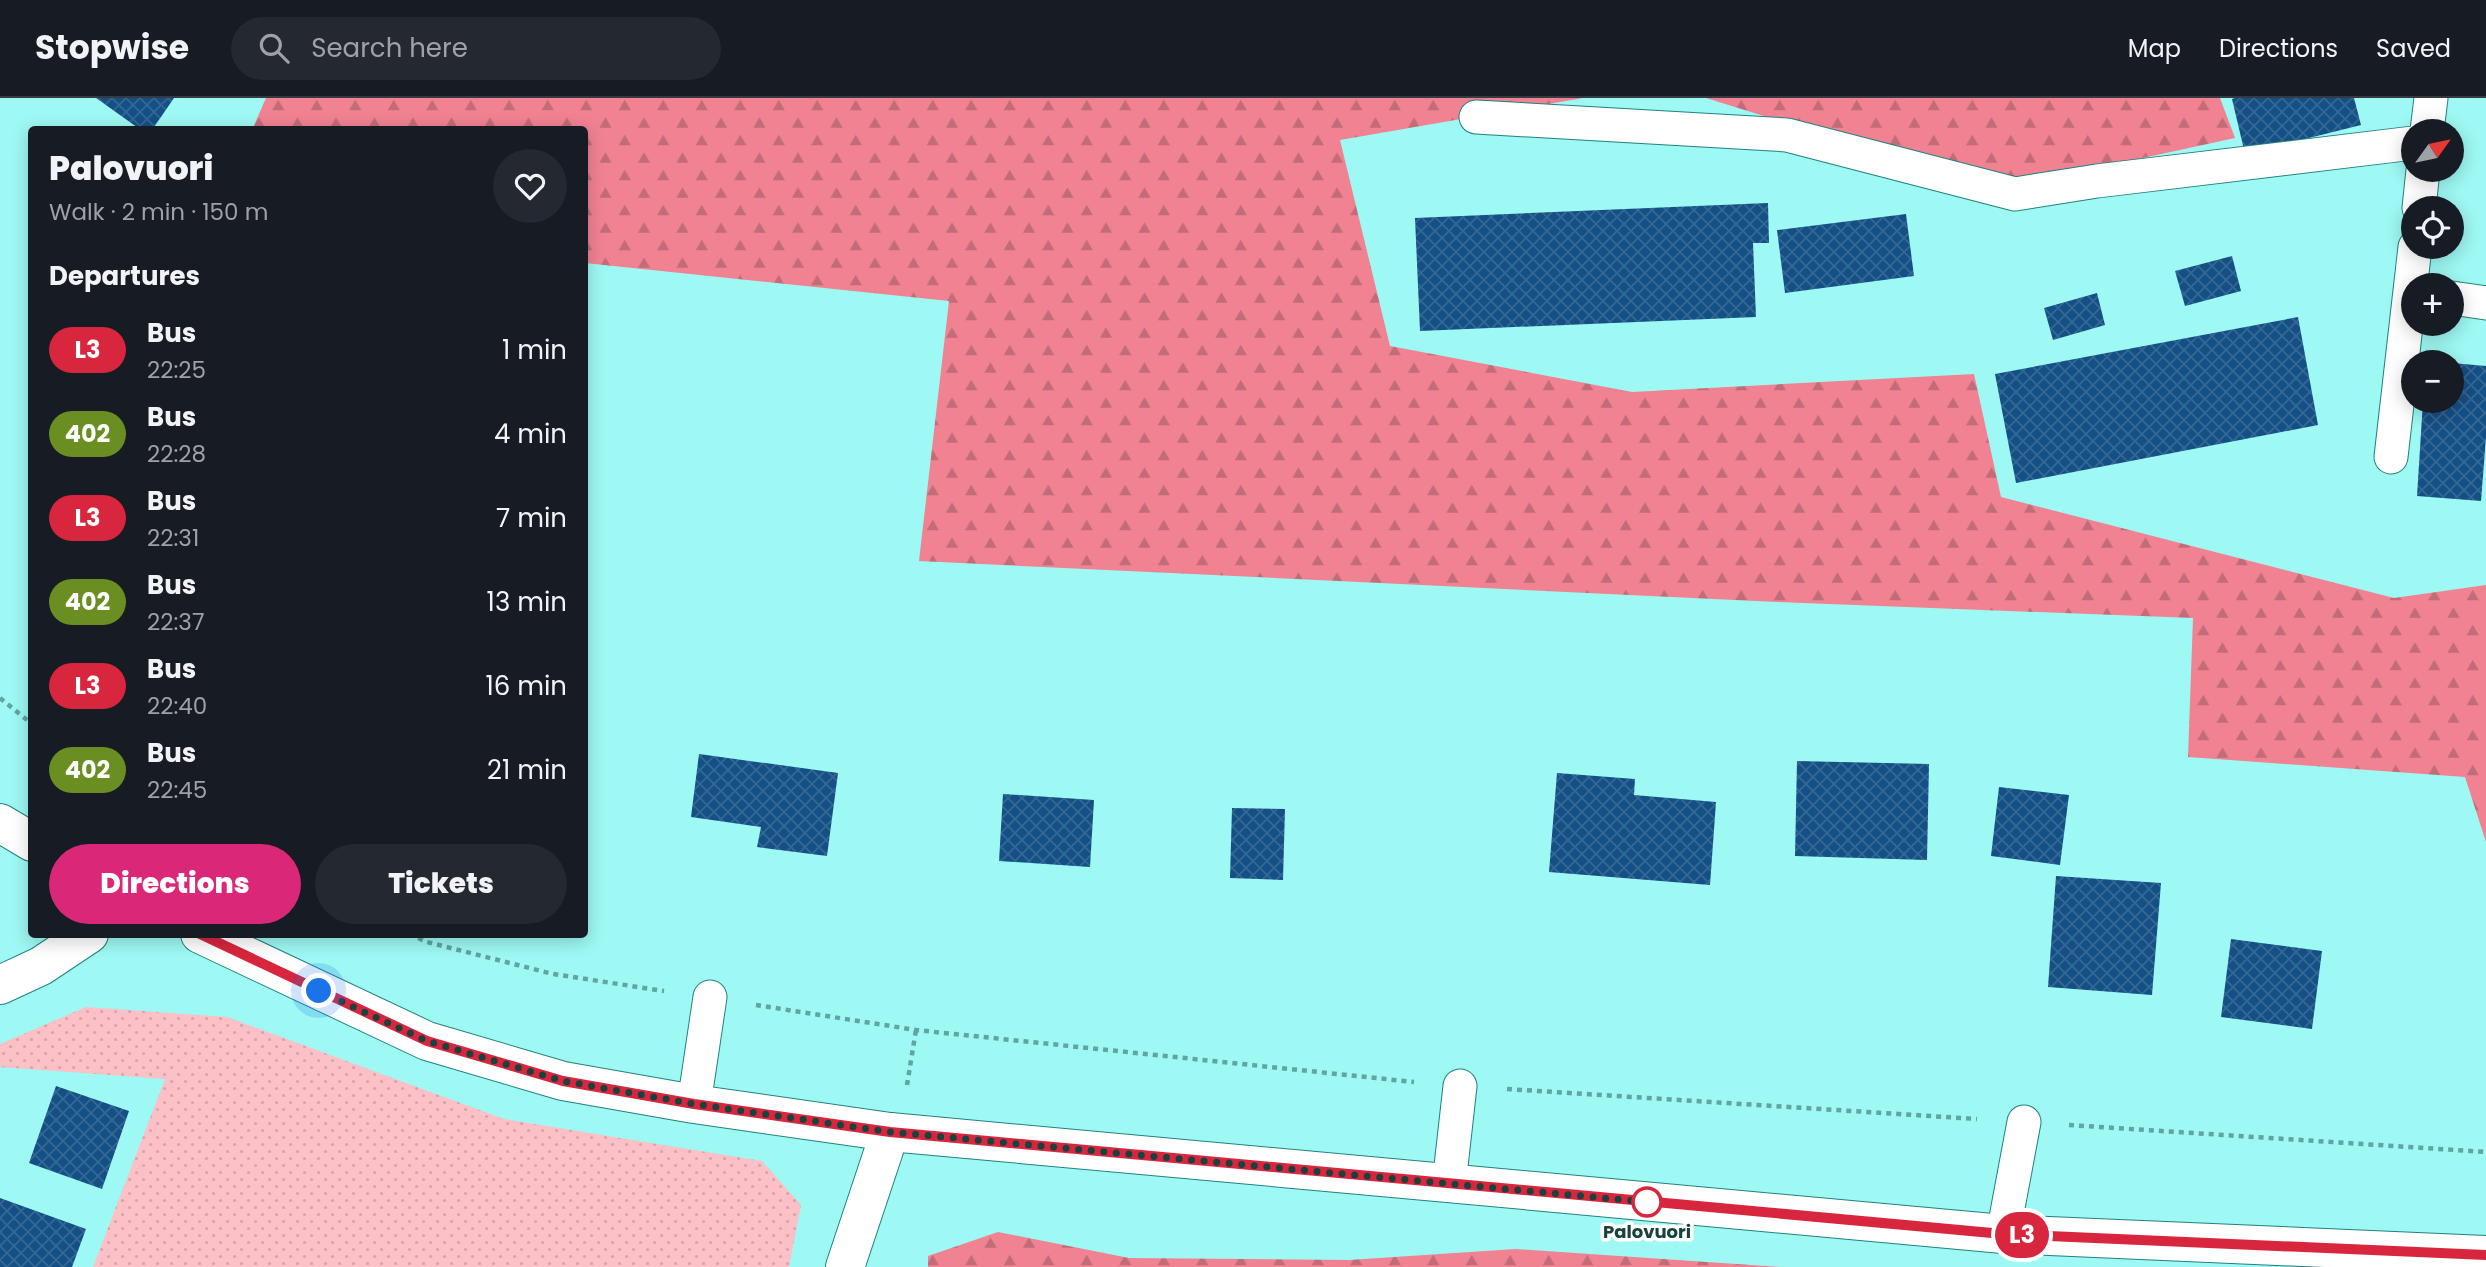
<!DOCTYPE html>
<meta charset="utf-8">
<style>
body{margin:0;font-family:Poppins,sans-serif;background:#242831;color:#f1f3f6;height:100vh;display:flex;flex-direction:column;font-size:26px;white-space:nowrap}
*{box-sizing:border-box;margin:0}
p{font-size:23px;color:#9ea1a6}
.icon{flex:none;width:38px;height:38px;fill:none;stroke:currentColor;stroke-width:2;stroke-linecap:round;stroke-linejoin:round}
.map{position:relative;flex:1;overflow:hidden}
.details{position:absolute;left:28px;top:28px;width:560px;height:812px;display:flex;flex-direction:column;background:#171b24;border-radius:7px;box-shadow:0 4px 18px #0003}
.details>*{flex:none}
.badge{padding:0 14px;border-radius:23px;font-size:24px;line-height:46px}
.needle{width:46px;rotate:57deg}
.buttons{position:absolute;left:2401px;top:21px;display:grid;gap:14px}
.buttons a{display:grid;place-items:center;width:63px;height:63px;border-radius:50%;background:#171b24;box-shadow:0 4px 18px #0003;font-size:35px}
.you{position:absolute;width:35px;height:35px;margin:-18px;border:5px solid #fff;border-radius:50%;background:#1a73e8;box-shadow:0 0 0 10px #1a73e833}
.map>.badge{position:absolute;translate:-50% -50%;box-shadow:0 0 0 4px #fff}
h2{padding:0 21px;font-size:26px;line-height:63px}
.round{display:grid;place-items:center;flex:none;width:74px;height:74px;border-radius:37px;background:#242831}
.summary{display:flex;align-items:center;justify-content:space-between;height:119px;padding:0 21px}
h1{font-size:33px;font-weight:800;line-height:52px}
.button{display:flex;gap:14px;margin-top:auto;padding:14px 21px}
.button a{flex:1;height:80px;border-radius:42px;background:#db2777;color:#fff;font-size:28px;font-weight:800;line-height:80px;text-align:center}
.button a+a{background:#242831;color:#f1f3f6}
ul{padding:0;list-style:none}
li{display:flex;align-items:center;gap:21px;height:84px;padding:0 21px}
li div{flex:1}
li b{display:block;font-size:26px}
li em{font-style:normal}
li .badge{min-width:77px;font-weight:700;text-align:center}
header{display:flex;align-items:center;gap:42px;box-sizing:border-box;height:98px;padding:0 35px;background:#171b24;border-bottom:2px solid #363941}
header strong{font-size:33px}
nav{display:flex;gap:38px;margin-inline-start:auto;font-size:24px}
.search{width:490px;height:63px;background:#242831;display:flex;align-items:center;gap:18px;box-sizing:border-box;padding:0 24px;border-radius:38px;color:#9ea1a6;font-size:26px}
.map>svg:first-child{display:block}
.grass{fill:url(#grass-dots)}
.forest{fill:url(#forest-firs)}
.building{fill:url(#building-cross-hatch)}
.lines{fill:none;stroke-linecap:round;stroke-linejoin:round}
.lane-casing{stroke:#20827f;stroke-width:35}
.street-casing{stroke:#20827f;stroke-width:40}
.secondary-casing{stroke:#20827f;stroke-width:40}
.path{stroke:#62a4a0;stroke-width:4.5;stroke-dasharray:5 5;stroke-linecap:butt}
.lane{stroke:#fff;stroke-width:33}
.street{stroke:#fff;stroke-width:38}
.secondary{stroke:#fff;stroke-width:38}
.line-casing{stroke:#fff;stroke-width:16}
.line{stroke:#d7263d;stroke-width:10}
.walk{stroke:#1b413f;stroke-width:7;stroke-dasharray:0 12.6}
.stop-dot{fill:#fff;stroke:#d7263d;stroke-width:3.5}
.labels{text-anchor:middle;dominant-baseline:central;stroke-width:7;stroke-linejoin:round;paint-order:stroke}
.stop-label{font-size:18px;font-weight:bold;fill:#1b413f;stroke:#fff}
</style>
<header>
<strong>Stopwise</strong>
<div class="search"><svg class="icon" aria-label="search" viewBox="0 0 24 24"><circle cx="10" cy="10" r="6"/><path d="M15 15l6 6"/></svg>Search here</div>
<nav><a>Map</a><a>Directions</a><a>Saved</a></nav>
</header>
<div class="map">
<svg width="2486" height="1169" viewBox="0 0 2486 1169">
<defs>
<pattern id="grass-dots" width="8" height="8" patternUnits="userSpaceOnUse" patternTransform="scale(1.75)"><rect width="8" height="8" fill="#fcc0c6"/><path d="M2 2h.1M6 6h.1" fill="none" stroke="#d7a6ab" stroke-width="1.8" stroke-linecap="round"/></pattern>
<pattern id="forest-firs" width="22" height="20" patternUnits="userSpaceOnUse" patternTransform="scale(1.75)"><rect width="22" height="20" fill="#f18292"/><path d="M5 1l3.5 6h-7zM16 11l3.5 6h-7z" fill="#c26c79"/></pattern>
<pattern id="building-cross-hatch" width="8" height="8" patternUnits="userSpaceOnUse" patternTransform="scale(1.75)"><rect width="8" height="8" fill="#144f86"/><path d="M0 0l8 8M0 8l8-8" fill="none" stroke="#356793"/></pattern>
</defs>
<rect width="100%" height="100%" fill="#9ef8f3"/>
<path class="grass" d="M86,909L227,919L504,1021L762,1063L801,1107L789,1169H93L165,981L0,969V946Z"/>
<path class="forest" d="M266,0H1583L1340,42L1390,248L1632,294L1974,276L2001,399L2394,500L2486,487V744L2465,679L2188,659L2193,520L1777,504L919,463L949,203L585,165L584,32H252Z
M1706,0H2220L2235,40L2000,91Z
M998,1134L1129,1160L1349,1162L1516,1151L1781,1169H928V1158Z"/>
<path class="building" d="M96,0H174L152,32H141Z
M2235,0H2354L2361,27L2245,56L2232,1Z
M1768,105L1769,145H1753L1756,219L1420,233L1415,120Z
M1906,116L1914,178L1785,195L1777,132Z
M2232,158L2241,193L2185,208L2175,173Z
M2097,195L2105,227L2053,242L2044,210Z
M2298,219L2318,327L2016,385L1995,276Z
M2452,265L2486,268V339L2481,403L2417,398L2423,303H2452Z
M699,656L838,675L827,758L757,749L761,729L691,719Z
M1797,663L1929,666L1927,762L1795,758Z
M1557,675L1635,681L1634,697L1716,704L1710,787L1549,774Z
M1999,689L2069,697L2060,767L1991,758Z
M1003,696L1094,702L1090,769L999,763Z
M1232,710L1285,711L1283,782L1230,780Z
M2056,778L2161,785L2152,897L2048,889Z
M2231,841L2322,853L2312,931L2221,919Z
M56,988L129,1013L102,1091L29,1065Z
M0,1100L86,1131L72,1169H0Z"/>
<g class="lines">
<defs>
<path id="lane" d="M1476,19L1787,37L2015,96L2097,83L2413,45
M2427,33L2431,0
M2419,110L2423,72
M2452,200L2486,205
M2391,359L2415,149
M694,1006L710,899
M1449,1086L1460,988
M2003,1136L2024,1024"/>
<path id="street" d="M0,887L41,868L89,836
M845,1169L890,1034"/>
<path id="secondary" d="M0,725L32,744
M200,836L427,943L563,983L694,1006L890,1034L2003,1136L2486,1157"/>
</defs>
<use href="#lane" class="lane-casing"/>
<use href="#street" class="street-casing"/>
<use href="#secondary" class="secondary-casing"/>
<path class="path" d="M0,600L32,626
M409,836L427,844L553,876L664,893
M756,907L916,932L1414,984
M907,987L916,932
M1507,991L1977,1021
M2069,1027L2486,1054"/>
<use href="#lane" class="lane"/>
<use href="#street" class="street"/>
<use href="#secondary" class="secondary"/>
</g>
<g class="lines">
<defs>
<path id="line" d="M200,836L427,943L563,983L694,1006L890,1034L2003,1136L2486,1157"/>
</defs>
<use href="#line" class="line-casing"/>
<use href="#line" class="line"/>
<path class="walk" d="M319,893L427,943L563,983L694,1006L890,1034L1647,1104"/>
</g>
<circle class="stop-dot" cx="1647" cy="1104" r="14"/>
<g class="labels">
<g class="stop-label">
<text x="1647" y="1133">Palovuori</text>
</g>
</g>
</svg>
<div class="buttons">
<a><svg class="needle" viewBox="-14 -14 28 28"><path d="M0-13l5 13h-10z" fill="#e53935"/><path d="M0 13l5-13h-10z" fill="#9ea1a6"/></svg></a>
<a><svg class="icon" aria-label="locate" viewBox="0 0 24 24"><circle cx="12" cy="12" r="6"/><path d="M12 2v4M12 18v4M2 12h4M18 12h4"/></svg></a>
<a>+</a>
<a>−</a>
</div>
<div class="you" style="left:319px;top:893px"></div>
<b class="badge" style="left:2022px;top:1137px;background:#d7263d;color:#fff">L3</b>
<section class="details">
<div class="summary"><div><h1>Palovuori</h1><p>Walk · 2 min · 150 m</p></div><a class="round"><svg class="icon" aria-label="heart" viewBox="0 0 24 24"><path d="M12 20l-8-8c-3-5 5-10 8-4 3-6 11-1 8 4z"/></svg></a></div>
<h2>Departures</h2>
<ul>
<li><span class="badge" style="background:#d7263d;color:#fff">L3</span><div><b>Bus</b><p>22:25</p></div><em>1 min</em></li>
<li><span class="badge" style="background:#6b8e23;color:#fff">402</span><div><b>Bus</b><p>22:28</p></div><em>4 min</em></li>
<li><span class="badge" style="background:#d7263d;color:#fff">L3</span><div><b>Bus</b><p>22:31</p></div><em>7 min</em></li>
<li><span class="badge" style="background:#6b8e23;color:#fff">402</span><div><b>Bus</b><p>22:37</p></div><em>13 min</em></li>
<li><span class="badge" style="background:#d7263d;color:#fff">L3</span><div><b>Bus</b><p>22:40</p></div><em>16 min</em></li>
<li><span class="badge" style="background:#6b8e23;color:#fff">402</span><div><b>Bus</b><p>22:45</p></div><em>21 min</em></li>
</ul>
<div class="button"><a>Directions</a><a>Tickets</a></div>
</section>
</div>
